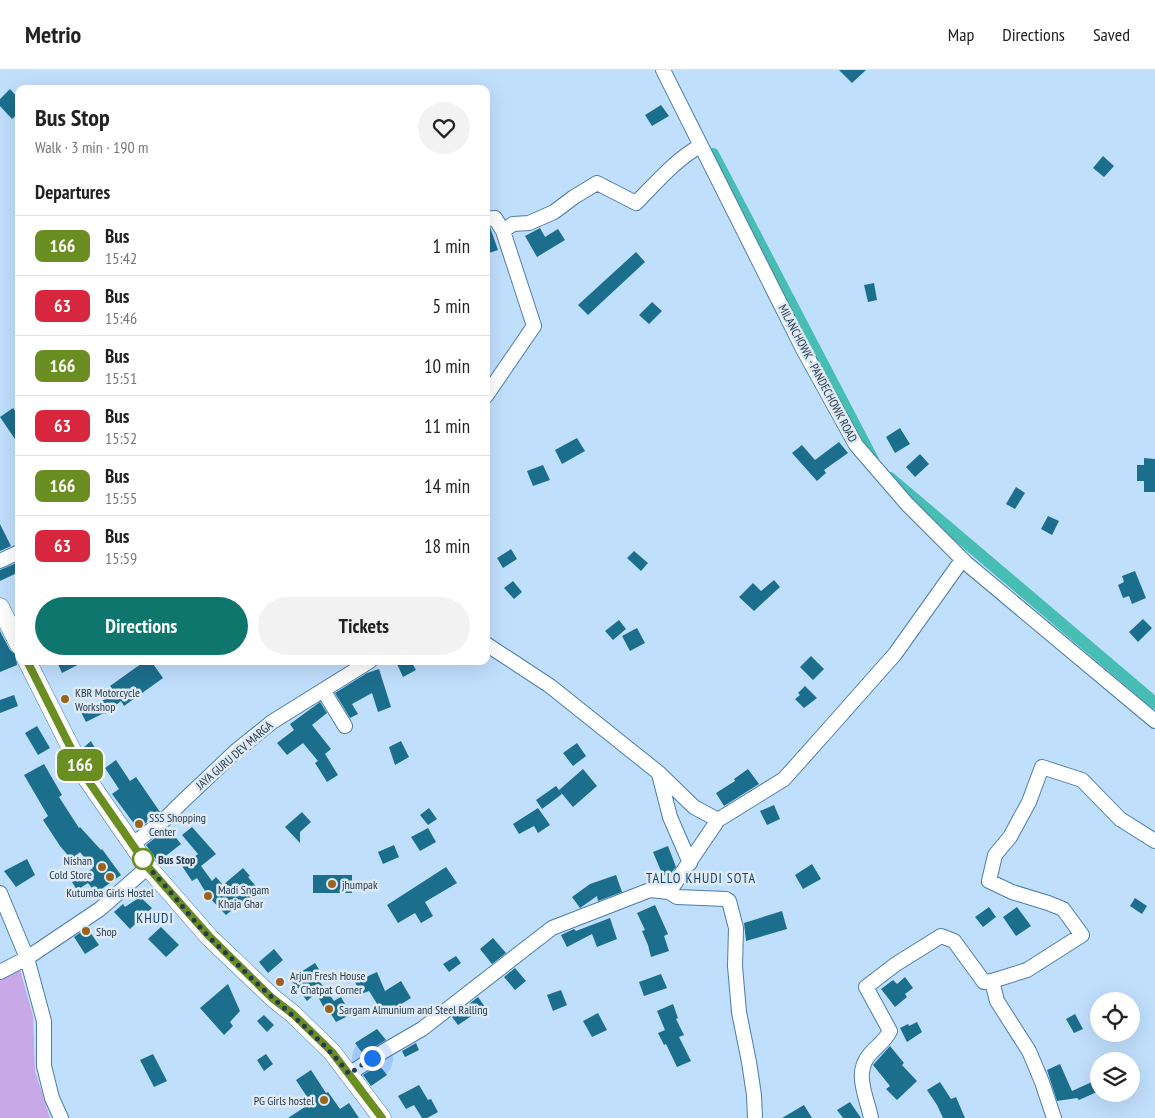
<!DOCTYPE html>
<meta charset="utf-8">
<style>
body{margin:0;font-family:"PT Sans Narrow",sans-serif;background:#f2f2f2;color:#222;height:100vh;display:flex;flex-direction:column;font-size:19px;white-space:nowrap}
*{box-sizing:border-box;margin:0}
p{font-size:16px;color:#767676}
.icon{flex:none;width:28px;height:28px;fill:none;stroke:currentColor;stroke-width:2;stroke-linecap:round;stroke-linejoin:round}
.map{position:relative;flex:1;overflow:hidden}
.details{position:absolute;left:15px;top:15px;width:475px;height:580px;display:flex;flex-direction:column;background:#fff;border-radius:10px;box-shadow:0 5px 20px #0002}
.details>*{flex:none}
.badge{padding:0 10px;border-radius:8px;font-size:18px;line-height:32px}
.controls{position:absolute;left:1090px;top:922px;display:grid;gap:10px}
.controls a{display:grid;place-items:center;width:50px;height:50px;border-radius:50%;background:#fff;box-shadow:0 5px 20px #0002;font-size:25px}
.you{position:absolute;width:25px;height:25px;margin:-12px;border:4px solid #fff;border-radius:50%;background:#1a73e8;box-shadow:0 0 0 8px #1a73e833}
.map>.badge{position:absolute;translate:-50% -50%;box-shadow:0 0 0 2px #fff}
h2{padding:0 20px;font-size:19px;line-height:45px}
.round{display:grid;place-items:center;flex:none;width:52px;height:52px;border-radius:26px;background:#f2f2f2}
.overview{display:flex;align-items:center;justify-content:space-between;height:85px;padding:0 20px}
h1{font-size:24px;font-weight:700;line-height:38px}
.primary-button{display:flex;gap:10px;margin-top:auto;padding:10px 20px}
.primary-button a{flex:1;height:58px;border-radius:30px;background:#0f766e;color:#fff;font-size:20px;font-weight:700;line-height:58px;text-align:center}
.primary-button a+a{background:#f2f2f2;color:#222}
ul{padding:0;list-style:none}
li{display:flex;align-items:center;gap:15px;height:60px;padding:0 20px;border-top:1px solid #e0e0e0}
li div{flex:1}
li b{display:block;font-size:19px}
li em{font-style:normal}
li .badge{min-width:55px;font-weight:700;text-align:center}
header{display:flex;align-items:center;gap:30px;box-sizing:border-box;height:70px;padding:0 25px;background:#fff;border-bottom:1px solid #e0e0e0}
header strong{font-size:24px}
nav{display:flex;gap:28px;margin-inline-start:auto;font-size:18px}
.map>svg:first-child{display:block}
.green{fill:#c8a8e6}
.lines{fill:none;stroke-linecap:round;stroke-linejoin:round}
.canal{stroke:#47bdb3;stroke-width:12}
.building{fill:#1c6e8d}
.minor-casing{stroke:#4b7daa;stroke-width:16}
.major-casing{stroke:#4b7daa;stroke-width:19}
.minor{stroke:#fff;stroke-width:14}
.major{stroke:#fff;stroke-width:18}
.line-casing{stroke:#fff;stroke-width:11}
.line{stroke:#6b8e23;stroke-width:8}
.walk{stroke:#263b4f;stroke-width:5;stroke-dasharray:0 9}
.poi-dot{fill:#9a631d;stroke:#dfeaf4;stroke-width:2}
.stop-dot{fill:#fff;stroke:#6b8e23;stroke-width:2.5}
.labels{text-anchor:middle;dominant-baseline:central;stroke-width:5;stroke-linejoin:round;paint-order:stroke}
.street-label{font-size:12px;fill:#263b4f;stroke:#dfeaf4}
.poi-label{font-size:12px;fill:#263b4f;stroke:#dfeaf4;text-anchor:start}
.stop-label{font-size:12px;font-weight:bold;fill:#263b4f;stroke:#dfeaf4;text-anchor:start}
.neighbourhood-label{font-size:14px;letter-spacing:1px;fill:#11456f;stroke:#dfeaf4}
</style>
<header>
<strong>Metrio</strong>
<nav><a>Map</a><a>Directions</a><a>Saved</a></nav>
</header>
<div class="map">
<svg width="1155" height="1048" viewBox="0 0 1155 1048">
<rect width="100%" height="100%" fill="#c0dffd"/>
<path class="green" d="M20,900L33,946L35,1001L50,1048H0V910Z"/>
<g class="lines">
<path class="canal" d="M713,84L873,390
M890,408L1155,633"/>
</g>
<path class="building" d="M839,0H866L852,13Z
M10,19L19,29V43L12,49L0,36V29Z
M661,35L669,46L652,56L645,45Z
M1103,86L1114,96L1104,107L1093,98Z
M490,157L498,180L486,184V158Z
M540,158L545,167L558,159L565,170L537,187L525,166Z
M636,182L645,192L588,245L578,235Z
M874,213L877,230L868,232L864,215Z
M652,232L662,241L649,254L639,245Z
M13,338L19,346V375L0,347Z
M900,358L910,374L895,383L886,367Z
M577,368L585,381L562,394L555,380Z
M839,372L848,383L824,400L826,403L817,411L792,383L802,375L815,390Z
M920,384L929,394L915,407L906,397Z
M1144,388L1155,389V422H1144V411H1137V395H1144Z
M543,395L550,410L533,416L527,401Z
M1016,417L1025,423L1015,439L1006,434Z
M1048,446L1059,451L1052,465L1041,459Z
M0,454L11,476L0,481Z
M511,479L517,489L503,498L497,488Z
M634,481L648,493L641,501L627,488Z
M19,492V502L0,511V500Z
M1135,501L1146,528L1132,534L1129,526L1123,528L1118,515L1124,512L1122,506Z
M774,510L780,517L754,541L739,527L753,513L761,521Z
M513,511L522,522L514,529L504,518Z
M1143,549L1152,558L1138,572L1129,562Z
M619,550L626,559L613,570L605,561Z
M637,558L645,573L630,581L622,566Z
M0,561L10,580L16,585L17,595L0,602Z
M811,586L824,599L813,610L800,597Z
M64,591H85L62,603L58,594Z
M145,591H151L163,608L124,636L121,631L105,644L104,643L86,652L81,642L102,631L115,622L110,616Z
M402,591H411L416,600L403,607L397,594Z
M379,599L391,637L378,642L372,623L352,634L358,644L350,648L335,623L367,603Z
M805,616L817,628L804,638L795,629L800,625L798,623Z
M14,625L18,636L0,643V630Z
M320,632L327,643L312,655L331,679L325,684L338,705L327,712L315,693L318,691L303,673L287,685L277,673L294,660L290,654Z
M37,656L50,678L38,685L25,663Z
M91,671L105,696L95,702L89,690L90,689L83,678Z
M401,671L409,687L395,695L389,677Z
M577,673L586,686L573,696L563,683Z
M116,690L130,711L136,707L160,742L138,759L112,724L119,719L105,698Z
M44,694L62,725L59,727L79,758L80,757L101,780L102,779L121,805L96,823L88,813L77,820L72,812L93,798L80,782L72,790L60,776L43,750L48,746L24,705Z
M583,699L597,716L573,737L559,720Z
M748,699L759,714L724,736L716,723L735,711L734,709Z
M556,716L562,724L542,739L536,730Z
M774,735L780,749L767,755L760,741Z
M429,738L437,749L428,755L420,745Z
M538,738L550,755L538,763L534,756L519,764L513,754Z
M302,742L311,752L300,762V773L285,757Z
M192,757L216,784L201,796L212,811L216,807L223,815L243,798L250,806L248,807L260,821L240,838L238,835L226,845L208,826L197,808L192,811L182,796L198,784L182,765Z
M168,758L181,774L158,792L146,775Z
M428,758L436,772L420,781L411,767Z
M394,775L399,787L383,794L378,782Z
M668,776L676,797L671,803L663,806L653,782Z
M27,789L35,805L16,817L4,801Z
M812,794L821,809L803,819L795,805Z
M446,797L457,813L425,832L433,846L421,853L415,843L398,853L387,835Z
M313,805H352V823H313Z
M616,805L622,822L598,831L597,826L580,838L572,827L590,814Z
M140,827L152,838L130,859L114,842L123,834L125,837Z
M1135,828L1147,836L1142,844L1130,836Z
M655,835L668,864L664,866L669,881L651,887L648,875L642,861L645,860L637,843Z
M989,837L996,847L983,857L975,847Z
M1017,837L1031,856L1016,866L1003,847Z
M782,841L787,859L746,871L744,853Z
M610,848L617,869L597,877L592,864L567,877L561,865L574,859L576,861Z
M161,857L179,875L166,887L148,869Z
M87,858L99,875L85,884L74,867Z
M493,868L506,883L492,894L480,879Z
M274,879L283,890L268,903L259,892Z
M456,886L461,893L449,902L443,894Z
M315,893L322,904L317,908L334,931L341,927L346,936L343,938L348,946L336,952L331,944L328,945L316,923L307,931L290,909Z
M515,898L526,911L515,920L504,907Z
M377,902L385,921L401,911L411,928L384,945L369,921L361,924L355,912Z
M661,904L667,918L644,926L639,912Z
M905,907L913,918L905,924L907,927L895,937L881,919L893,910L897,914Z
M228,914L240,941L230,952L233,956L224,965L200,938Z
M561,920L567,935L553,941L547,925Z
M478,927L485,937L458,955L452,947Z
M673,934L678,948L676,949L684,965L679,967L691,991L677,997L666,974L664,975L658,963L665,960L657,941Z
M598,943L607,960L592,967L583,951Z
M1075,944L1083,959L1074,963L1066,949Z
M264,945L274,955L267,962L257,951Z
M917,952L922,962L907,972L900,958L908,954L909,956Z
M377,959L386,970L363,984L355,973Z
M416,973L419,980L405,987L402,981Z
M890,976L904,993L902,995L917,1011L897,1030L886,1019L890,1016L873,995Z
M153,984L167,1011L154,1017L140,990Z
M266,984L273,994L264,1001L257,990Z
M1060,994L1072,1021L1094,1011L1099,1021L1079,1030L1077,1028L1057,1031L1047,1000Z
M379,995L387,1005L371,1016L363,1005Z
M311,1000L326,1023L328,1022L340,1039L349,1033L359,1048H288L311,1033L296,1010Z
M940,1012L951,1029L956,1027L965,1048H943L937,1035L927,1020Z
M419,1015L428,1030L431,1029L438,1042L427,1048H422L414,1035L406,1039L398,1026Z
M850,1032L861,1048H843L837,1040Z
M804,1035L812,1048H782Z"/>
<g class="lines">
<defs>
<path id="minor" d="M663,0L804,281L856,375L907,434L966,493L1155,651
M486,149L495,148L503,161L534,256L486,326
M503,161L513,154L529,153L554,142L574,127L597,113L636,133C656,113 675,90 700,76
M0,491L19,482
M486,574L550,616L659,703L694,737L718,750
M323,620L345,656
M659,704L670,747L690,793
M133,774L164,750L182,732L236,681L272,652L370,591
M669,822L677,827L726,829L729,831L736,858L735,896L739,942L749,992L754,1025L755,1048
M0,823L27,888L44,951V996L52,1028L61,1048
M0,902L27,888L100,839L148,797
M349,1004L384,981L422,959L552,858L650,820L669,822L718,750L784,709L826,662L895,584L962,490
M871,1048C867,1027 853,1003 870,984C877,976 885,971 890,961L866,917L896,894L941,866L954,871L984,912L992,911
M1054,1048L1042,1012L1029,981L997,931L992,911L1027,900L1082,865L1063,839L1048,833L1012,822L989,811L995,785L1010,767L1029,732L1042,697L1082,710L1120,749L1155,771"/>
<path id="major" d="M0,537L19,575
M27,591L85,706L148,797L209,867L273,928L293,944L332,982L382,1048"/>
</defs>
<use href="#minor" class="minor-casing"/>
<use href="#major" class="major-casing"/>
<use href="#minor" class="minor"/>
<use href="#major" class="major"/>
</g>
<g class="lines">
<defs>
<path id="line" d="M27,591L85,706L148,797L209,866L272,928L293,944L332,982L382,1048"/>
</defs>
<use href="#line" class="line-casing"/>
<use href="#line" class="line"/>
<path class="walk" d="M143,789L140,785L148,797C169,819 187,843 208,866C220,878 234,890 246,903C281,937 319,965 349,1004L372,988"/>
</g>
<g class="poi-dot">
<circle cx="65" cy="629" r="5"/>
<circle cx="139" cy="754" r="5"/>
<circle cx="102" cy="797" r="5"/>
<circle cx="110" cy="807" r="5"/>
<circle cx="332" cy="814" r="5"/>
<circle cx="208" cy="826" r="5"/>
<circle cx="86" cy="861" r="5"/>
<circle cx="280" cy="912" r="5"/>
<circle cx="329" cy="939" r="5"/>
<circle cx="324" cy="1030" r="5"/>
</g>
<circle class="stop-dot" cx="143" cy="789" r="10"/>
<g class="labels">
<g class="street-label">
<text transform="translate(818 303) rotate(62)">MILANCHOWK - PANDECHOWK ROAD</text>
<text transform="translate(234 685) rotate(-41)">JAYA GURU DEV MARGA</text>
</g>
<g class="poi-label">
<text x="75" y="622">KBR Motorcycle<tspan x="75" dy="14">Workshop</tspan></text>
<text x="149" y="747">SSS Shopping<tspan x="149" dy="14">Center</tspan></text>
<text x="92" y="790" text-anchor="end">Nishan<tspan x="92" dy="14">Cold Store</tspan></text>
<text x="342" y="814">jhumpak</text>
<text x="218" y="819">Madi Sngam<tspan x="218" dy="14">Khaja Ghar</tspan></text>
<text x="110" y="822" text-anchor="middle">Kutumba Girls Hostel</text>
<text x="96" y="861">Shop</text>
<text x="290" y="905">Arjun Fresh House<tspan x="290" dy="14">&amp; Chatpat Corner</tspan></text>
<text x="339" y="939">Sargam Almunium and Steel Ralling</text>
<text x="314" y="1030" text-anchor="end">PG Girls hostel</text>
</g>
<g class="stop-label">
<text x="158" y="789">Bus Stop</text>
</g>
<g class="neighbourhood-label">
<text x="701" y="808">TALLO KHUDI SOTA</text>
<text x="155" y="848">KHUDI</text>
</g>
</g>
</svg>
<div class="controls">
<a><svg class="icon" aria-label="locate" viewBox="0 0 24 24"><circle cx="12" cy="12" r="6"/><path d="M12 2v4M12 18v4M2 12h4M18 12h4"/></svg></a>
<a><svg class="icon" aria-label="layers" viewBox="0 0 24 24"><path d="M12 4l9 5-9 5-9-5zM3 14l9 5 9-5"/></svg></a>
</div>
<div class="you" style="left:372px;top:988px"></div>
<b class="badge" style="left:80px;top:695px;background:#6b8e23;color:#fff">166</b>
<section class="details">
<div class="overview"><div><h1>Bus Stop</h1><p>Walk · 3 min · 190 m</p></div><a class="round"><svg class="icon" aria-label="heart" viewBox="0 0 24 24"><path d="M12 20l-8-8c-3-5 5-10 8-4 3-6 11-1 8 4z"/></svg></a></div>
<h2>Departures</h2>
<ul>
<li><span class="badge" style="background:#6b8e23;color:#fff">166</span><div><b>Bus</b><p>15:42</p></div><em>1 min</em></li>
<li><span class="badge" style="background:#d7263d;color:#fff">63</span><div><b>Bus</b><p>15:46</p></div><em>5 min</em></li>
<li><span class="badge" style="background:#6b8e23;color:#fff">166</span><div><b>Bus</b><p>15:51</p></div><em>10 min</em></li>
<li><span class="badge" style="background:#d7263d;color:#fff">63</span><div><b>Bus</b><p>15:52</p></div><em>11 min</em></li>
<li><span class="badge" style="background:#6b8e23;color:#fff">166</span><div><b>Bus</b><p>15:55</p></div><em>14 min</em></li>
<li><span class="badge" style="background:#d7263d;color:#fff">63</span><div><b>Bus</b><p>15:59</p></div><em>18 min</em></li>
</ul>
<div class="primary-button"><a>Directions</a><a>Tickets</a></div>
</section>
</div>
